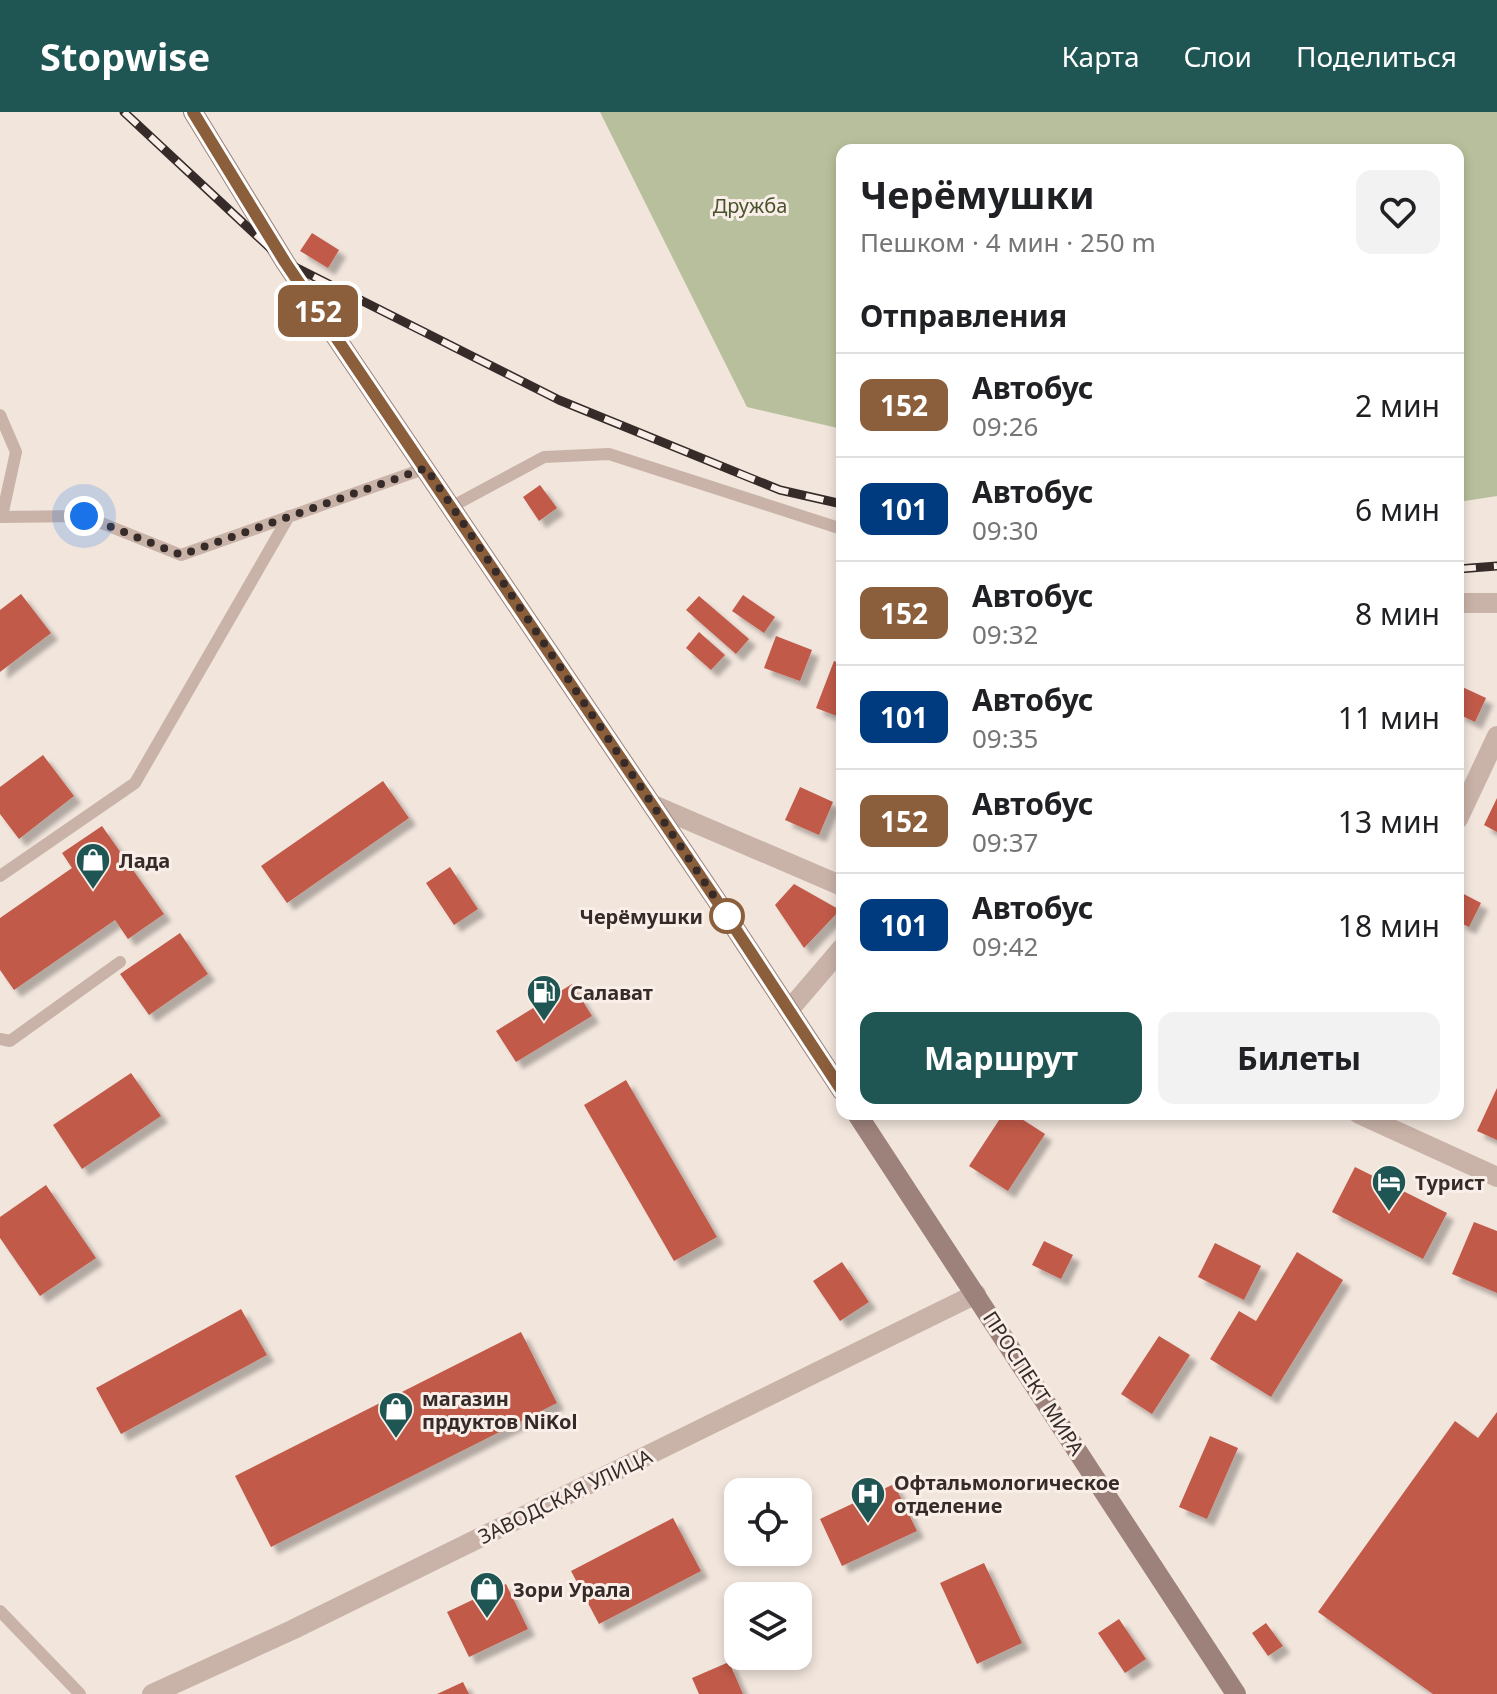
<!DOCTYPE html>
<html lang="ru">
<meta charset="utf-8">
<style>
body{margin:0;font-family:"Noto Sans",sans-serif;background:#f2f2f2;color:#202124;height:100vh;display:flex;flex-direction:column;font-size:30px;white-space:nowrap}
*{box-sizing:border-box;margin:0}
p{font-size:26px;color:#757577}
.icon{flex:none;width:44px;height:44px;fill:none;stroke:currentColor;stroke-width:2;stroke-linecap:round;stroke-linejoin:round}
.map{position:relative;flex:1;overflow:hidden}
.sheet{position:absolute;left:836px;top:32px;width:628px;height:976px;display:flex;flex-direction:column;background:#fff;border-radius:16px;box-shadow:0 4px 12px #0003}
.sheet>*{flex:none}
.badge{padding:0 16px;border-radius:12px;font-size:28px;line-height:52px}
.tools{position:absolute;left:724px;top:1366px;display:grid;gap:16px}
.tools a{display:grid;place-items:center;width:88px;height:88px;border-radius:16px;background:#fff;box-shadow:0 4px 12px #0003;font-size:40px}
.you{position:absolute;width:40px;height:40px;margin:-20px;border:6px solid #fff;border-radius:50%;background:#1a73e8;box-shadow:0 0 0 12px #1a73e833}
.map>.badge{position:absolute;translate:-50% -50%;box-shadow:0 0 0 4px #fff}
h2{padding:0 24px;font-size:30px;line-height:72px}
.round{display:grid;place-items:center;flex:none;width:84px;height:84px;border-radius:16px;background:#f2f2f2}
.summary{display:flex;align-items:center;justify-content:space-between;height:136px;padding:0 24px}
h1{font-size:38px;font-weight:700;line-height:60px}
.cta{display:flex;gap:16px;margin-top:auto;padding:16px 24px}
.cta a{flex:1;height:92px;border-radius:16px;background:#1f5553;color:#fff;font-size:32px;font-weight:700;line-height:92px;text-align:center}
.cta a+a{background:#f2f2f2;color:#202124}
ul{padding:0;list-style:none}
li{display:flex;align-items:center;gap:24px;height:104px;padding:0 24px;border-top:2px solid #e0e0e0}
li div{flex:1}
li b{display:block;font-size:30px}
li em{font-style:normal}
li .badge{min-width:88px;font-weight:700;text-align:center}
header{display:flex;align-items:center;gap:48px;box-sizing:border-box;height:112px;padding:0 40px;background:#1f5553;color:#fff}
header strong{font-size:38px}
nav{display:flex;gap:44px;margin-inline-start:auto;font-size:28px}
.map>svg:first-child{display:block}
.green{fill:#b7bf9c}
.building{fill:#c15a4a;filter:url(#shadow)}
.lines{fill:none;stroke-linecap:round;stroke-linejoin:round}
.service{stroke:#c9b3a8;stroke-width:12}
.minor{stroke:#c9b3a8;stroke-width:20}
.tertiary{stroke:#c9b3a8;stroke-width:20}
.secondary{stroke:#9c827a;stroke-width:20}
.rail-casing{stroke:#362b28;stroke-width:9}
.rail{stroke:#f9efe8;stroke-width:6;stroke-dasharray:18;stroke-linecap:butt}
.line-casing{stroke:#fff;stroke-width:18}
.line{stroke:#8b5e3c;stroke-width:12}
.walk{stroke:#362b28;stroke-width:8;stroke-dasharray:0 14.4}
.stop-dot{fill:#fff;stroke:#8b5e3c;stroke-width:4}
.labels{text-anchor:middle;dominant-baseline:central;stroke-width:6;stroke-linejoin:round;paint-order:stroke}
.park-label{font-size:20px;fill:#49532d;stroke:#f9efe8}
.poi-label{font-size:20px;font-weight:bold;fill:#362b28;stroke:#f9efe8;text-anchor:start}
.stop-label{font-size:20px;font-weight:bold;fill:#362b28;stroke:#f9efe8;text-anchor:end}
.street-label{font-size:20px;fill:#362b28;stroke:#f9efe8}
</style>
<header>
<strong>Stopwise</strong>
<nav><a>Карта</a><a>Слои</a><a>Поделиться</a></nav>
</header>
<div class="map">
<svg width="1497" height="1582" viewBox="0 0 1497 1582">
<defs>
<filter id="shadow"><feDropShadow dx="7" dy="7" stdDeviation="2" flood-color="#0004"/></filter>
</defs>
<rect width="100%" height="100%" fill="#f1e5dc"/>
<path class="green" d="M600,0H1497V384L1458,390V38H842V317L747,295Z"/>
<path class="building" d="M312,121L339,138L328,156L300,139Z
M540,373L557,396L539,409L523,385Z
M21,482L51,521L0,560V498Z
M743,483L775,505L764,521L732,499Z
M699,484L749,527L736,542L686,498Z
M699,520L725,543L711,558L686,536Z
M776,524L812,538L800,569L764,556Z
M834,549L842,552V606L816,596Z
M1458,573L1486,586L1475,610L1458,602Z
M43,643L74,684L19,727L0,702V675Z
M383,669L409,706L287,791L261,754Z
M800,675L833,690L819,723L785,708Z
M1497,686V720L1484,713Z
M102,714L164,802L128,827L115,808L14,878L0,858V806L72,756L62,741Z
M450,755L478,797L454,813L426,771Z
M794,772L840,798L804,836L775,793Z
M1458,779L1481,791L1469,815L1458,810Z
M180,821L208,862L149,903L120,862Z
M572,872L592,904L516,950L496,919Z
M131,961L161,1004L82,1057L53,1013Z
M626,968L717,1125L674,1149L584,993Z
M1497,976V1028L1477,1019Z
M1003,1002H1014L1045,1022L1008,1079L969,1054Z
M1355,1055L1447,1101L1423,1147L1332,1100Z
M46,1073L96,1146L40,1184L0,1126V1105Z
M1474,1110L1497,1119V1181L1452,1162Z
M1044,1129L1073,1143L1061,1167L1032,1153Z
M1215,1131L1261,1154L1244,1188L1198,1165Z
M1297,1140L1343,1168L1271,1285L1210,1247L1239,1199L1256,1209Z
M842,1150L869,1190L840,1209L813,1169Z
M241,1197L267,1243L121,1322L96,1276Z
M521,1220L557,1291L271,1435L235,1364Z
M1159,1224L1190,1243L1152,1302L1121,1282Z
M1497,1300V1582H1433L1318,1500L1455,1309L1478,1326Z
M1210,1324L1238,1336L1207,1407L1179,1395Z
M894,1372L917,1419L842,1454L820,1407Z
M673,1406L701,1459L599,1512L571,1459Z
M984,1451L1022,1531L977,1552L940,1471Z
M506,1472L528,1517L469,1545L447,1500Z
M1119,1507L1146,1547L1125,1561L1098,1521Z
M1266,1511L1283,1534L1268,1544L1252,1521Z
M729,1550L743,1582H699L692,1566Z
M463,1570L469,1582H437Z"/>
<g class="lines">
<path class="service" d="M0,303L16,340L2,404
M451,395L544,345L609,342L842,417
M0,405L84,404L181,443L426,356
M0,764L135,671L289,404
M0,927L10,929L120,850
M0,1499L80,1582"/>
<path class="minor" d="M1458,491H1497
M653,693L842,774
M1458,707L1497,624
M789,898L842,836
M1359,1002L1497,1065"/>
<path class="tertiary" d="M152,1582L292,1518L976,1182"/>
<path class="secondary" d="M193,0L285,150L717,789L842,979
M857,1002L1236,1582"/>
<defs>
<path id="rail" d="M124,0L285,150L559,288L780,378L842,392
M1458,457L1497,454"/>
</defs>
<use href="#rail" class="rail-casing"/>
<use href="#rail" class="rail"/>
</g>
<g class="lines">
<defs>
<path id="line" d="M193,0L285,150L717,789L842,979"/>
</defs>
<use href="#line" class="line-casing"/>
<use href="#line" class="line"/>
<path class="walk" d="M84,404L181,443L426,356L732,811L727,804"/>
</g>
<defs>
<symbol id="shop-pin" viewBox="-11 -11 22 30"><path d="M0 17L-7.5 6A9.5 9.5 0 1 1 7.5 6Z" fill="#1f5553" stroke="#f9efe8"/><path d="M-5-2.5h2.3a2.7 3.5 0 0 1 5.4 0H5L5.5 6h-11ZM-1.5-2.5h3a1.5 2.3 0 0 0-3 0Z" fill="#fff"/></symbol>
<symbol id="fuel-pin" viewBox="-11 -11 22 30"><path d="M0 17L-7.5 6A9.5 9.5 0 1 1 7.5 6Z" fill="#1f5553" stroke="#f9efe8"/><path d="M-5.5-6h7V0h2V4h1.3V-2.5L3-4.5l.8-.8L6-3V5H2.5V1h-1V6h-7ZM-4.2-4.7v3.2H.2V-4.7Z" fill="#fff"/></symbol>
<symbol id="hotel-pin" viewBox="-11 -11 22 30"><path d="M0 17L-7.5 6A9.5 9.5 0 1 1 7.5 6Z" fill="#1f5553" stroke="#f9efe8"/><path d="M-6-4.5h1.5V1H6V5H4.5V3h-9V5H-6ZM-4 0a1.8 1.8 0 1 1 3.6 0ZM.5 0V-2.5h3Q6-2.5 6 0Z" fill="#fff"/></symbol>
<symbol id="hospital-pin" viewBox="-11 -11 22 30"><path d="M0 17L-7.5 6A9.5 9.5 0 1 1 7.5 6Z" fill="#1f5553" stroke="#f9efe8"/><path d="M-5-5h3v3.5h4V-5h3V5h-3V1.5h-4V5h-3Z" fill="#fff"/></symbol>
</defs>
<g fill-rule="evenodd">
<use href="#shop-pin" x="73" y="728" width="40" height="54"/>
<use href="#fuel-pin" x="524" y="860" width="40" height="54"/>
<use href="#hotel-pin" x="1369" y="1050" width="40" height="54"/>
<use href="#shop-pin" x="376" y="1277" width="40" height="54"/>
<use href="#hospital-pin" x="848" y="1362" width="40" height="54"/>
<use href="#shop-pin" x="467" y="1457" width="40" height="54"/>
</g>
<circle class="stop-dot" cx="727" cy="804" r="16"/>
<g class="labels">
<g class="park-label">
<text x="750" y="93">Дружба</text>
</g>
<g class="poi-label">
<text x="119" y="748">Лада</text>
<text x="570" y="880">Салават</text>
<text x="1415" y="1070">Турист</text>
<text x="422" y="1286">магазин<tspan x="422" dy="23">прдуктов NiKol</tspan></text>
<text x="894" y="1370">Офтальмологическое<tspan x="894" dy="23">отделение</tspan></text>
<text x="513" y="1477">Зори Урала</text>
</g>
<g class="stop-label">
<text x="703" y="804">Черёмушки</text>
</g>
<g class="street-label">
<text transform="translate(1034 1271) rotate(57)">ПРОСПЕКТ МИРА</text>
<text transform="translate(565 1384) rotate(-26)">ЗАВОДСКАЯ УЛИЦА</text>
</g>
</g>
</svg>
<div class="tools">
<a><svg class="icon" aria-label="locate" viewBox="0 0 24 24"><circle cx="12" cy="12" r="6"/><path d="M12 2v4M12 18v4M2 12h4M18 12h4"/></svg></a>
<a><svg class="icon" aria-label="layers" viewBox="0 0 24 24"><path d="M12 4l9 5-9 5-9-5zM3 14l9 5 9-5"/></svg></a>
</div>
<div class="you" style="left:84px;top:404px"></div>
<b class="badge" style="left:318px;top:199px;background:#8b5e3c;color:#fff">152</b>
<section class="sheet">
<div class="summary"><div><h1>Черёмушки</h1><p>Пешком · 4 мин · 250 m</p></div><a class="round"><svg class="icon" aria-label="heart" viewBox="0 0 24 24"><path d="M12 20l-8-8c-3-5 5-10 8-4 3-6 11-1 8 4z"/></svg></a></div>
<h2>Отправления</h2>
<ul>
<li><span class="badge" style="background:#8b5e3c;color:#fff">152</span><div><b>Автобус</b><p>09:26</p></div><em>2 мин</em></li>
<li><span class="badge" style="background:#003b80;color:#fff">101</span><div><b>Автобус</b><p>09:30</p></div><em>6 мин</em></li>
<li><span class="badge" style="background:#8b5e3c;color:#fff">152</span><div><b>Автобус</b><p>09:32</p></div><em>8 мин</em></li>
<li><span class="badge" style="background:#003b80;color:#fff">101</span><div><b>Автобус</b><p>09:35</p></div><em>11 мин</em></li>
<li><span class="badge" style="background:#8b5e3c;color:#fff">152</span><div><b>Автобус</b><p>09:37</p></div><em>13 мин</em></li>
<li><span class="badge" style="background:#003b80;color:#fff">101</span><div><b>Автобус</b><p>09:42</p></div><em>18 мин</em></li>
</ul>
<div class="cta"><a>Маршрут</a><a>Билеты</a></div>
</section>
</div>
